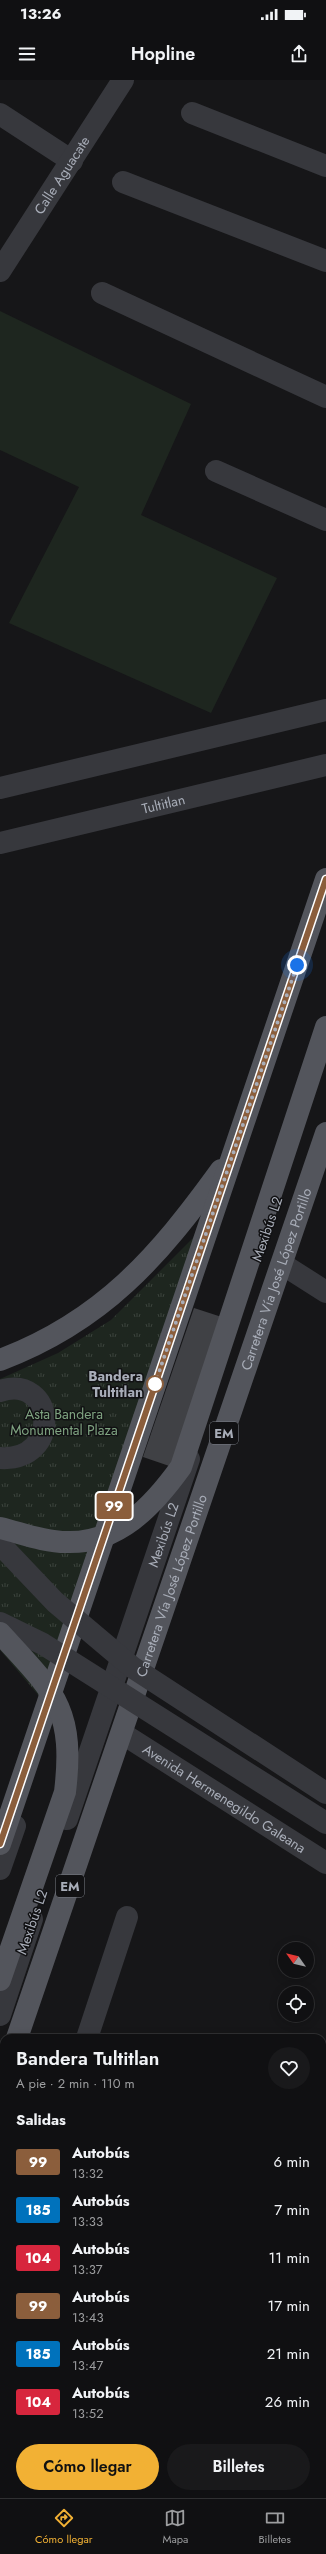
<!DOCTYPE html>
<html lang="es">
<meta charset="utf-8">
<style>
body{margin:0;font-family:Jost,sans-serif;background:#19191b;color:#f1f3f6;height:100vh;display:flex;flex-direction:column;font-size:15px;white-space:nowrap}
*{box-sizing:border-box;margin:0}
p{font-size:13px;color:#9c9d9f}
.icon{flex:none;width:22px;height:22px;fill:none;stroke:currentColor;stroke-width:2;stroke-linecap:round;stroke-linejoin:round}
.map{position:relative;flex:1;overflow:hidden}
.drawer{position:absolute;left:0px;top:1954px;width:326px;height:464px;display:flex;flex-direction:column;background:#101012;border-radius:12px 12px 0 0;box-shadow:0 2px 10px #0003,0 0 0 1px #303032}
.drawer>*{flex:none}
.badge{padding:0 8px;border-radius:3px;font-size:14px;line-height:26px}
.needle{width:26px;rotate:304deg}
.fabs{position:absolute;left:278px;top:1862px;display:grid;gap:8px}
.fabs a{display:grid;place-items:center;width:36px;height:36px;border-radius:50%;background:#101012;box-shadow:0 2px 10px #0003,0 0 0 1px #303032;font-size:20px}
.you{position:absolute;width:20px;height:20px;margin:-10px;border:3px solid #fff;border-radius:50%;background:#1a73e8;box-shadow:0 0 0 6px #1a73e833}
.map>.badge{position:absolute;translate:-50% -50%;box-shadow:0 0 0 2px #fff}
h2{padding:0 16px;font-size:15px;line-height:36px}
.round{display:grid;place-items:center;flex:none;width:42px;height:42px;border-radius:21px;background:#19191b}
.summary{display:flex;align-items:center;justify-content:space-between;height:68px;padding:0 16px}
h1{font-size:19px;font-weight:600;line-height:30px}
.cta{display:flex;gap:8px;margin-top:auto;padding:8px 16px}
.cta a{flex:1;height:46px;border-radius:24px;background:#f2b134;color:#111;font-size:16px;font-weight:600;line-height:46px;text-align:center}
.cta a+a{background:#19191b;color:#f1f3f6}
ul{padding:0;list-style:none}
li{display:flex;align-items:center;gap:12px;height:48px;padding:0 16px}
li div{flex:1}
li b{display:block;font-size:15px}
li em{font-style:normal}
li .badge{min-width:44px;font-weight:700;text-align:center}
.status{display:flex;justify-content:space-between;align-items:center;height:28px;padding:0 20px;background:#101012;direction:ltr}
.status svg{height:11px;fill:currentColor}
header{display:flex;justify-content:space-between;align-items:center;height:52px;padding:0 16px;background:#101012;font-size:18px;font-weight:600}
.dock{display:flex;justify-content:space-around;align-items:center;height:56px;border-top:1px solid #303032;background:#101012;font-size:11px;color:#9c9d9f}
.dock a{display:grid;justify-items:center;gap:2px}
.dock .active{color:#f2b134}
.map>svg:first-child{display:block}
.green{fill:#1e261f}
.park{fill:url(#park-tufts)}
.building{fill:#404145}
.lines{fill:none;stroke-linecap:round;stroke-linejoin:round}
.minor{stroke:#37383d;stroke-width:22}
.major{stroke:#53555c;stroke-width:22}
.minor-bridge{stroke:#37383d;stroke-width:22}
.major-bridge{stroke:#53555c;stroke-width:22}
.line-casing{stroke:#fff;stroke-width:9}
.line{stroke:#8b5e3c;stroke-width:6}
.walk{stroke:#a8adb8;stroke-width:4;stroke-dasharray:0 7.2}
.stop-dot{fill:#fff;stroke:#8b5e3c;stroke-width:2}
.labels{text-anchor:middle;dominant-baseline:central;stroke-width:3;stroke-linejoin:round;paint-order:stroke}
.shield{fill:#111113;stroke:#7b7e86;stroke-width:1}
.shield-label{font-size:13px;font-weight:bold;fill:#a8adb8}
.street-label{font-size:14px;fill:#a8adb8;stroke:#111113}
.stop-label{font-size:14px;font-weight:bold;fill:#a8adb8;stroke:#111113;text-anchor:end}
.park-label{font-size:14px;fill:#7fa381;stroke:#111113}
</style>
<div class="status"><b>13:26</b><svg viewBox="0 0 49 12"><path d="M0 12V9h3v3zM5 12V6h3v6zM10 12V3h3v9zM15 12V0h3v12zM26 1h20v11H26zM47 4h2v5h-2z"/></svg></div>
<header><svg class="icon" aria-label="menu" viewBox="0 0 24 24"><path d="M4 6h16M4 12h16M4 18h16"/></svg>Hopline<svg class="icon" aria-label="share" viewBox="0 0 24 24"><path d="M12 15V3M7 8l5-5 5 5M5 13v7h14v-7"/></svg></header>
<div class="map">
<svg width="326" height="2418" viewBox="0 0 326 2418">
<defs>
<pattern id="park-tufts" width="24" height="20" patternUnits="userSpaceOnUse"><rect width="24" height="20" fill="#1e261f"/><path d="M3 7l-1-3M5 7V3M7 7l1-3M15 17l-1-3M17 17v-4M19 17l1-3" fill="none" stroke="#3c433d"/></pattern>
</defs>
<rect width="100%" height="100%" fill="#161618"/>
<path class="green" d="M0,231L191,324L141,435L277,498L211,633L9,543L79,407L0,370Z"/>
<path class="park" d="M195,1156L39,1616L0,1570V1299L58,1273L111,1240Z"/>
<path class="building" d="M194,1228L231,1240L181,1390L143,1377Z"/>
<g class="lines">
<g class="minor">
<path d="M192,33L326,86"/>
<path d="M0,34L72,81"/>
<path d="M123,102L326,181"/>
<path id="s1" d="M0,191L123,0"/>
<path d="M102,213L326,317"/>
<path d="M216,391L326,440"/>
<path d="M0,708L326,630"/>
<path id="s2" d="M0,763L326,685"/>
<path d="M282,1184L326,1212"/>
<path d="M0,1311C55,1293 63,1382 0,1378"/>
<path id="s3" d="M123,1654L326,1783"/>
<path id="s4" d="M67,1739L189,1379"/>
<path d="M0,1789L15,1746"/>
<path d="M0,1935L32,1839"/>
<path d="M87,1958L127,1837"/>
<path d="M322,2185L326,2184"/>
<path d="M0,2222L4,2210"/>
<path d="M0,2312L4,2314"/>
<path d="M322,2377L326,2380"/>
<path d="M156,2414L162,2418"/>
</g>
<g class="major">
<path d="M0,1280C103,1241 158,1177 221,1090"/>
<path d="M0,1764L326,799"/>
<path id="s5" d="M17,1958L326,1053"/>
<path d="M0,2006L4,1994"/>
</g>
<path class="minor-bridge" d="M0,1464L55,1522L132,1587L326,1713
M0,1543L43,1564L326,1743"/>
<path class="major-bridge" d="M0,1448C21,1453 44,1462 66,1462C118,1464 153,1426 181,1387L326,947
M0,1553C54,1612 75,1628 65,1712L0,1900"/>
</g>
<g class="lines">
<defs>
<path id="line" d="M0,1764L326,799"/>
</defs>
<use href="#line" class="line-casing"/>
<use href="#line" class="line"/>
<path class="walk" d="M155,1304L297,885"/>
</g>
<circle class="stop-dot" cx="155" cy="1304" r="8"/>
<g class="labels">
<g class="shield">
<rect x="210" y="1342" width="28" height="22" rx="3"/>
<rect x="56" y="1795" width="28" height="22" rx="3"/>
</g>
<g class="shield-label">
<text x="224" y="1353">EM</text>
<text x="70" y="1806">EM</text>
</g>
<g class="street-label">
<text stroke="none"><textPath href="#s1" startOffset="114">Calle Aguacate</textPath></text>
<text stroke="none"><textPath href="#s2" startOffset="168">Tultitlan</textPath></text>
<text transform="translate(267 1149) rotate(-71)">Mexibús L2</text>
<text stroke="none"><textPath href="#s5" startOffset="802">Carretera Vía José López Portillo</textPath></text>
<text stroke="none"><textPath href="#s4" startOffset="300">Mexibús L2</textPath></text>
<text stroke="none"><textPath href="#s5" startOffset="478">Carretera Vía José López Portillo</textPath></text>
<text stroke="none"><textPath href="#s3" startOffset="120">Avenida Hermenegildo Galeana</textPath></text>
<text transform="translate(32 1842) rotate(-71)">Mexibús L2</text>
</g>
<g class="stop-label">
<text x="143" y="1296">Bandera<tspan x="143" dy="16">Tultitlan</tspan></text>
</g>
<g class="park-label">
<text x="64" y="1334">Asta Bandera<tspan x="64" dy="16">Monumental Plaza</tspan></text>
</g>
</g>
</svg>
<div class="fabs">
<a><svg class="needle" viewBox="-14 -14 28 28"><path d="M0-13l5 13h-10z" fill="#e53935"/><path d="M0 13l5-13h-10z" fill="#9c9d9f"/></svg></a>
<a><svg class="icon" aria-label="locate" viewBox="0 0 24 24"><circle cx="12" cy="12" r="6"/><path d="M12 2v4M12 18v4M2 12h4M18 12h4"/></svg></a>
</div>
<div class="you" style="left:297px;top:885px"></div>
<b class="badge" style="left:114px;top:1426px;background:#8b5e3c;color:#fff">99</b>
<section class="drawer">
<div class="summary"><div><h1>Bandera Tultitlan</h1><p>A pie · 2 min · 110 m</p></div><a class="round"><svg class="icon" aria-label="heart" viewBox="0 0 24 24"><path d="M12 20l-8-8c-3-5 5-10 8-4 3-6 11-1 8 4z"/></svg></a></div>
<h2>Salidas</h2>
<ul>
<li><span class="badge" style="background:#8b5e3c;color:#fff">99</span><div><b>Autobús</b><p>13:32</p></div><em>6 min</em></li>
<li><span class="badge" style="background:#0072bc;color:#fff">185</span><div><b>Autobús</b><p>13:33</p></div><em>7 min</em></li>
<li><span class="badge" style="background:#d7263d;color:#fff">104</span><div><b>Autobús</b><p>13:37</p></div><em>11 min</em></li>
<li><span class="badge" style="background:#8b5e3c;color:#fff">99</span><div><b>Autobús</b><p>13:43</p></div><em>17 min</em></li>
<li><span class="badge" style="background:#0072bc;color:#fff">185</span><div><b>Autobús</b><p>13:47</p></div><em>21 min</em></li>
<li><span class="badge" style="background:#d7263d;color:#fff">104</span><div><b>Autobús</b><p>13:52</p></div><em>26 min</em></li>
</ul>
<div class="cta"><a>Cómo llegar</a><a>Billetes</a></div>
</section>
</div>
<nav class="dock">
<a class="active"><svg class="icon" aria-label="directions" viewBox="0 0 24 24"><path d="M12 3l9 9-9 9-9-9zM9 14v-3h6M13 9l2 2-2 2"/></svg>Cómo llegar</a>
<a><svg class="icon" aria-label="map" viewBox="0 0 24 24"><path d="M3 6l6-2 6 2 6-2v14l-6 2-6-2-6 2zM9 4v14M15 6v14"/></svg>Mapa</a>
<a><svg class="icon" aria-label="tickets" viewBox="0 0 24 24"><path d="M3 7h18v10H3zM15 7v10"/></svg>Billetes</a>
</nav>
